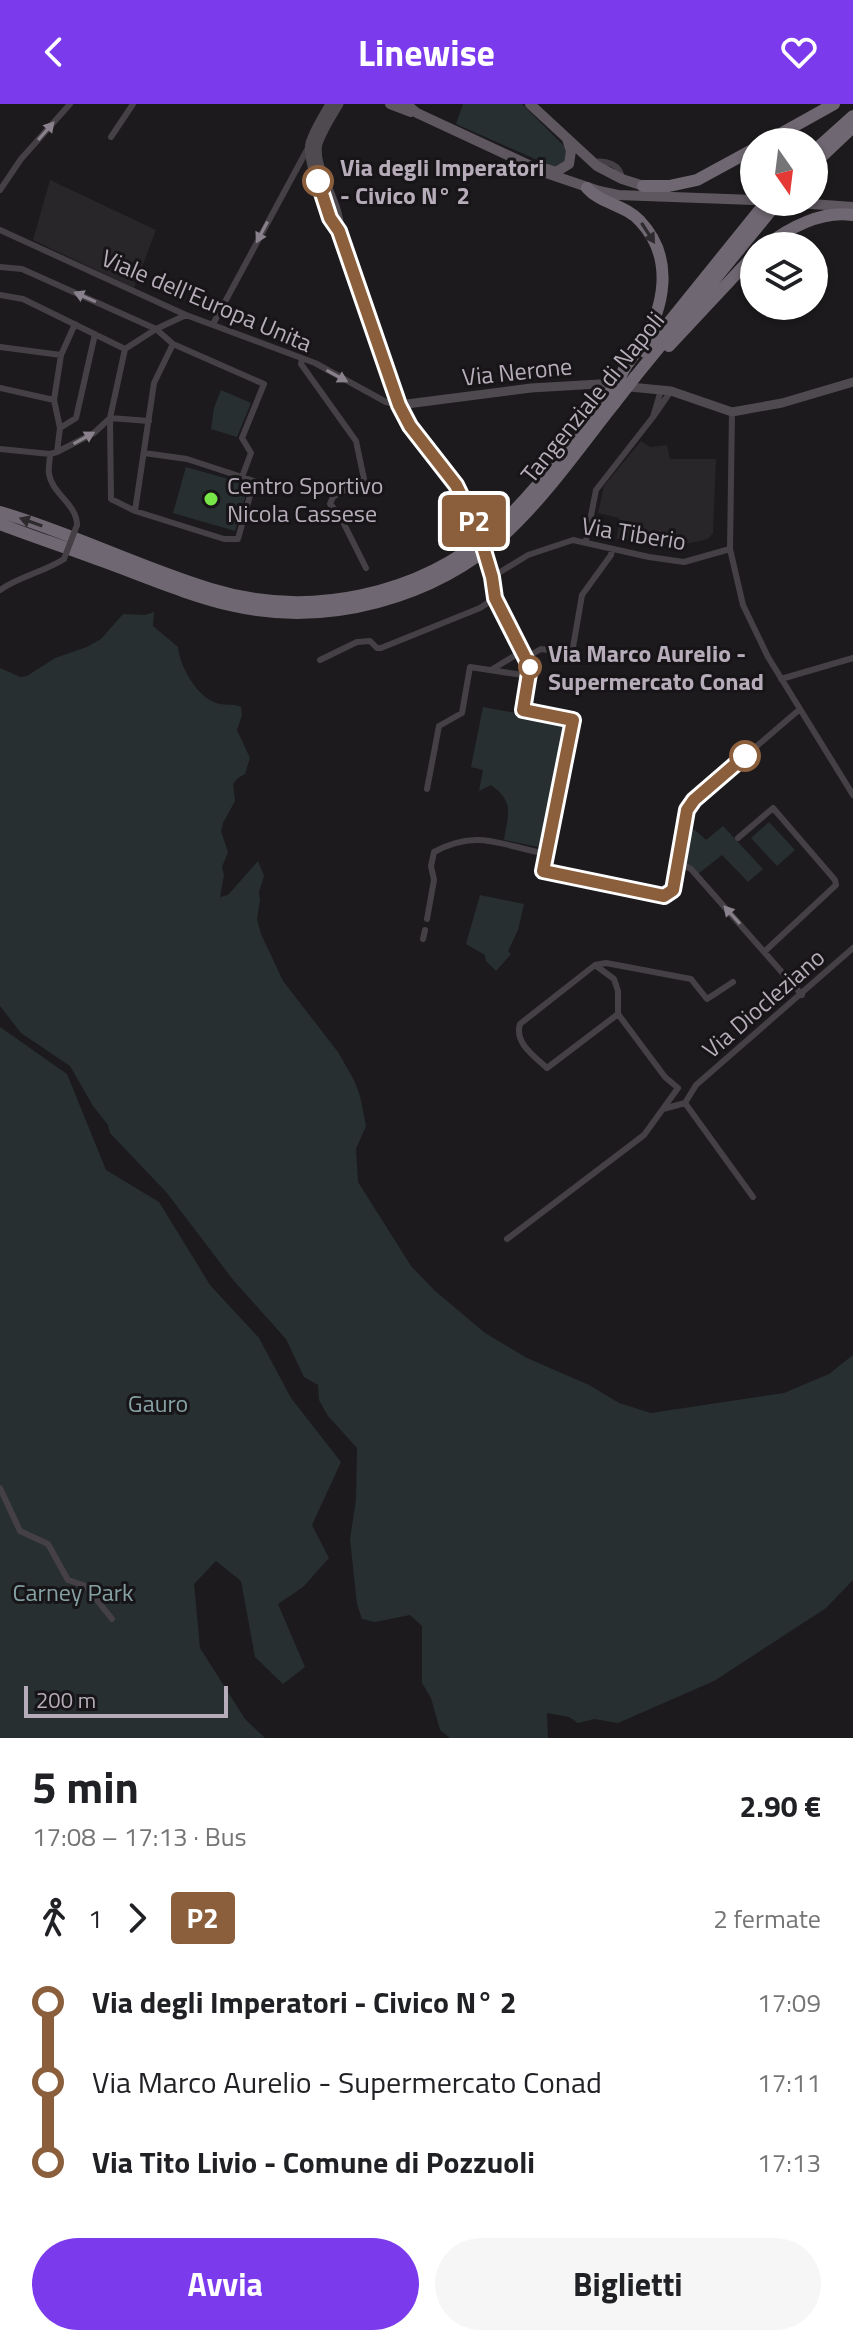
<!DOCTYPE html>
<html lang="it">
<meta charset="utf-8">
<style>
body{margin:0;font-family:"Titillium Web",sans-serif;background:#f6f6f6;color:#202124;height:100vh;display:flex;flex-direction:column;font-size:30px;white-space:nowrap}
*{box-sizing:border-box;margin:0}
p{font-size:26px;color:#757577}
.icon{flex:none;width:44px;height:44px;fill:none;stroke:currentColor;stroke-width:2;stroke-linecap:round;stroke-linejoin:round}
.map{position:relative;height:1634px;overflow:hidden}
.drawer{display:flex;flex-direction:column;background:#fff;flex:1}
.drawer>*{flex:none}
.badge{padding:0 16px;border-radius:6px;font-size:28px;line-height:52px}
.needle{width:52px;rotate:166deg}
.fabs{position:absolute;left:740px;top:24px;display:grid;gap:16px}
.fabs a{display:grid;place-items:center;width:88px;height:88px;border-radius:50%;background:#fff;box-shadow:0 2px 6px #0004;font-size:40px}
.scale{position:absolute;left:24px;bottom:20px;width:204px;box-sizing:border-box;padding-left:8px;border:4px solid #b7adba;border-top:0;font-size:22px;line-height:28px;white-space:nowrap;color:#b7adba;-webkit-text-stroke:6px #171517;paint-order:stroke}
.map>.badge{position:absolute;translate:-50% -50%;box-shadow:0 0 0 4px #fff}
.legs{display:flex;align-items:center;gap:12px;height:88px;padding:0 32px;font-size:26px}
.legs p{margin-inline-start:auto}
.headline{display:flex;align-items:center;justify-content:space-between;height:136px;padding:0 32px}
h1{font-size:44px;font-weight:700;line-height:60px}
.cta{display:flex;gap:16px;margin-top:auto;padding:16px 32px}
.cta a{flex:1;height:92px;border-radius:48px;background:#7c3aed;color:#fff;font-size:32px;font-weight:700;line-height:92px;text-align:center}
.cta a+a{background:#f6f6f6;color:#202124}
ul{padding:0 32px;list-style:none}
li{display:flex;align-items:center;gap:28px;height:80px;font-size:30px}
li i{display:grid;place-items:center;width:12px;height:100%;margin:0 10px;background:currentColor}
li i::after{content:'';width:20px;height:20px;margin:-10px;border:6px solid;border-radius:50%;background:#fff}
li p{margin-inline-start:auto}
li:first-child i{background:linear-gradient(#0000 50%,currentColor 0)}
li:last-child i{background:linear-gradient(currentColor 50%,#0000 0)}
header{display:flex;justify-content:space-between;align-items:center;height:104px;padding:0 32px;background:#7c3aed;color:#fff;font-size:36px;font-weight:700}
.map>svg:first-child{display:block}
.built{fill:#292629}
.green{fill:#282f31}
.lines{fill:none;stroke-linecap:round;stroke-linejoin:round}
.street{stroke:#454045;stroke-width:6}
.secondary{stroke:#4f4950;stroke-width:9}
.primary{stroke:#5e575f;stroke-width:10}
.highway{stroke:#6f6771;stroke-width:12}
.street-bridge{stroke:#454045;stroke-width:6}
.highway-bridge{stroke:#6f6771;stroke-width:12}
.oneway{fill:#89818b}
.oneway2{fill:#2d2a2e}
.line-1-casing{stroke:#fff;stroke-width:18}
.line-1{stroke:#8b5e3c;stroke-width:12}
.stop-1-dot{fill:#fff;stroke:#8b5e3c;stroke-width:4}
.poi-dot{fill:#78e648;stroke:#171517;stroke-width:3}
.labels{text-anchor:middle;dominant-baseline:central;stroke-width:6;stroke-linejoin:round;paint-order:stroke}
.stop-label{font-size:24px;font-weight:bold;fill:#b7adba;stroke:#171517;text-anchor:start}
.street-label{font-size:24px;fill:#b7adba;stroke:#171517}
.poi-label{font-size:24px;fill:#b7adba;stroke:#171517;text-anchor:start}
.park-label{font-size:24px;fill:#86a1a4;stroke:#171517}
</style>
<header><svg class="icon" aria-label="back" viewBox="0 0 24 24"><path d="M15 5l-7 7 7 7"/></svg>Linewise<svg class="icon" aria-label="heart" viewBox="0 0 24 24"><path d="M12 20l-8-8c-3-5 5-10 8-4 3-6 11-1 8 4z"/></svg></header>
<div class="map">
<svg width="853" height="1634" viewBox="0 0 853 1634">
<rect width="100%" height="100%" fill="#1c1a1c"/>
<path class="built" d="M50,76L156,126L134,184L33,136Z
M641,337L650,343L667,341L670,355H716L713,429L708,435L677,442L617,435L619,414L598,409L604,382Z"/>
<path class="green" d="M463,0H522L566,44L567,56L555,64L456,20Z
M221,286L251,299L237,333L211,325L214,304Z
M186,363L249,381L235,427L173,409Z
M154,508L153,522L178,543C179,561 197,593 216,599C224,602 232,599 241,603L242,611L237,626L250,654L245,670L238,674L233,680L235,697L223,719L221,727L228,748L222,763L224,771L220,793L228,791L258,757L264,772L259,788L260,796L257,815L261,830L283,877L338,948L354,976L360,992L366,1022L356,1045L358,1078L411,1162L434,1186L485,1229L527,1254L589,1281L619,1299L651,1309L784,1289L829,1270L853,1251V1476L826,1504L714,1577L618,1619L594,1615L578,1619L569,1613L547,1609L548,1634H450L440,1626L431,1594L422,1579V1522L410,1511L375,1518L362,1515L357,1500L350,1435L356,1396L357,1344L328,1312L319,1296L318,1281L304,1273L286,1235L234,1177L167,1089L110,1029L108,1021L93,1002L70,962L21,929L0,902V564L20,573L27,572L55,554L87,543L101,535L123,510L145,511Z
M483,603L555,616L564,622L543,744L504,736C508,710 515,698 491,681L479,687L483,666L471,663Z
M769,718L795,746L777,762L751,734Z
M723,722L763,765L748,778L722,751L698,770L681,757L687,725L695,726L706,736Z
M480,791L524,800L518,826L508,847L511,850L496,867L486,857L485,851L466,840Z
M0,923L67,970L106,1066L159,1098L210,1181L259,1234L291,1294L341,1358L312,1421L329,1454L303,1483L278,1500L305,1563L283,1580L255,1553L241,1477L216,1457L194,1480L200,1544L245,1615L265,1634H0Z"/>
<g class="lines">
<path class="street" d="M111,33L133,0
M593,58C606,56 621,60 622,75
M0,86L21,55L70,0
M0,126L186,211L315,259L386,298L399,301L410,322L456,381L478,426
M0,163L22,165L156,225L173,240L154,279L135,407
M0,191L23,195L125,245
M186,211L156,225L125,245L110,314L111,395L135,407L224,435H238L254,377L242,373
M213,220L308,44
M0,243L61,251
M302,255L301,260L356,337L364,375L333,393L330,400L339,410L366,464
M0,284L54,296
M661,286L653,313L671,287
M732,308L730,445L743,501L768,553L853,691
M60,324L76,314L95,230
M0,345L50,350L57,348L94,329L110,314L149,317
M57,348L60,324L54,296L61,251L75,220
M144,349L187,355L242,373L251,349L242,334L264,280L173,240
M50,350C50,356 48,364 49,370C52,390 77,400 77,421
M586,437L596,386L653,313
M488,457L495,494L530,563L523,606L573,616L543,767L664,792L673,786L687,706L694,696L800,605
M492,473L528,451L573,436L649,453L684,458L730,445
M0,486C20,472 44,468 64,455
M527,553L541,545L572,549L582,491L611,451L612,445
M320,556L357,538L370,537L377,544H381L480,504L495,494
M491,566L524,546
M781,575L853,554
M427,685L439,622L462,609L470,563L529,572
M738,734L773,704L835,776L836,781L764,848
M677,758L691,765L802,891
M427,815L434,776L431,762L434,748C478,724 502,742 547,750
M423,835L425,826
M595,861L606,859L691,875L707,895L733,878
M618,910L547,964C535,953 514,939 520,920L595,861L614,875L618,887V910L665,973L678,984
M685,999L753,1093
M663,1005L685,999L696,981L853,844
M507,1135L644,1031L678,984
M0,1384L20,1427L48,1440L68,1476L86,1482L112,1515"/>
<path class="secondary" d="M330,0C323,12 314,26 310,39C306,56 328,115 339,127L399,301L531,284L599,280L671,287L732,308L782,299L853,278
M339,0C332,12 322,27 318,40C312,64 342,101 339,127"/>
<path class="primary" d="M390,0L411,8
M406,0L417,9L546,69L599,87L618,91L754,96
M530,0L597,62L622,75L650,84
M547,65L556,68L569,60L571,47L567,35
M784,98L853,103"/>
<path class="highway" d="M766,38L834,0
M814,47L853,12
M814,60L853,23
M643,82H669L697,76L754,45
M587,84C601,100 626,101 640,117C675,154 665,205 639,244C633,254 622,263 620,276
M765,142C789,124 821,106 853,111
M669,242L754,151
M645,248L766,98
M635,273L778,98
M0,408C72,429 139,463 211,485C308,515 419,492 495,425C537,388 570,339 605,295
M0,420C34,433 68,444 102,457C146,473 189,492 234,502C328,523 434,494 505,430C546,392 579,344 614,300"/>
<path class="street-bridge" d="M64,455L77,421"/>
<path class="highway-bridge" d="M605,295L620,276
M614,300L635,273"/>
</g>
<defs><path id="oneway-solid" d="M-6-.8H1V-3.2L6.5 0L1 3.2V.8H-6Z" transform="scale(2)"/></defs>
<g class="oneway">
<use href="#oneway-solid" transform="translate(46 27) rotate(-49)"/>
<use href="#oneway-solid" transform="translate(262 128) rotate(118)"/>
<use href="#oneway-solid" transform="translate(85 193) rotate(-156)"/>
<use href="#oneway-solid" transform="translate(337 272) rotate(29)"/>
<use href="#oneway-solid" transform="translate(84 334) rotate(-29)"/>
<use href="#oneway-solid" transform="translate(732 811) rotate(-132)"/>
</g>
<g class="oneway2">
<use href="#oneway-solid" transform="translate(648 129) rotate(57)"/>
<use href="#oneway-solid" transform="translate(31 418) rotate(-161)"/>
</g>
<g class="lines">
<defs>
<path id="line-1" d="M318,77L330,114L339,127L399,301L410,322L456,381L478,426L492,473L495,494L530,563L523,606L573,616L543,767L664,792L673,786L687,706L694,696L745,652"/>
</defs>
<use href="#line-1" class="line-1-casing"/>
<use href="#line-1" class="line-1"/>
</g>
<g class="stop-1-dot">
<circle cx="318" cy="77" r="14"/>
<circle cx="530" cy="563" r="10"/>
<circle cx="745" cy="652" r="14"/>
</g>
<circle class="poi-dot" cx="211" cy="395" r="8"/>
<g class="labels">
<g class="stop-label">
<text x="340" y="63">Via degli Imperatori<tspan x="340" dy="28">- Civico N° 2</tspan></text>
<text x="548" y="549">Via Marco Aurelio -<tspan x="548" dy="28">Supermercato Conad</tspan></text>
</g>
<g class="street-label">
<text transform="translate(207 196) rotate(23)">Viale dell'Europa Unita</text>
<text transform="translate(517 267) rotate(-6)">Via Nerone</text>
<text transform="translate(592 293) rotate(-51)">Tangenziale di Napoli</text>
<text transform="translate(634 429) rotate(9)">Via Tiberio</text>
<text transform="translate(763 899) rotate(-41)">Via Diocleziano</text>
</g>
<g class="poi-label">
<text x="227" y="381">Centro Sportivo<tspan x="227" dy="28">Nicola Cassese</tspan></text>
</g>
<g class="park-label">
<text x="158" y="1299">Gauro</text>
<text x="73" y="1488">Carney Park</text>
</g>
</g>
</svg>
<div class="fabs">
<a><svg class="needle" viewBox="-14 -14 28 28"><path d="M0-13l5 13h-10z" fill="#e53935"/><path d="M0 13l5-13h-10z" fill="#757577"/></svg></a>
<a><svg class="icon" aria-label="layers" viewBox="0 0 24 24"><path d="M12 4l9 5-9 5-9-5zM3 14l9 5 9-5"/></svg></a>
</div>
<div class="scale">200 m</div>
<b class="badge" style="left:474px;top:417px;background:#8b5e3c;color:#fff">P2</b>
</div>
<section class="drawer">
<div class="headline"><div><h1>5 min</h1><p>17:08 – 17:13 · Bus</p></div><b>2.90 €</b></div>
<div class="legs"><svg class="icon" aria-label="walk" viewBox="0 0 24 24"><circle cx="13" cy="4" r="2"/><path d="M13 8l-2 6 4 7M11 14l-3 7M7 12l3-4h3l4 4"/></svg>1<svg class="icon" aria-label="forward" viewBox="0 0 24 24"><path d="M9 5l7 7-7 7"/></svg><b class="badge" style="background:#8b5e3c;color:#fff">P2</b><p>2 fermate</p></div>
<ul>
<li><i style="color:#8b5e3c"></i><b>Via degli Imperatori - Civico N° 2</b><p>17:09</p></li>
<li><i style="color:#8b5e3c"></i><span>Via Marco Aurelio - Supermercato Conad</span><p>17:11</p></li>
<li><i style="color:#8b5e3c"></i><b>Via Tito Livio - Comune di Pozzuoli</b><p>17:13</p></li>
</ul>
<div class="cta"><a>Avvia</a><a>Biglietti</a></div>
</section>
